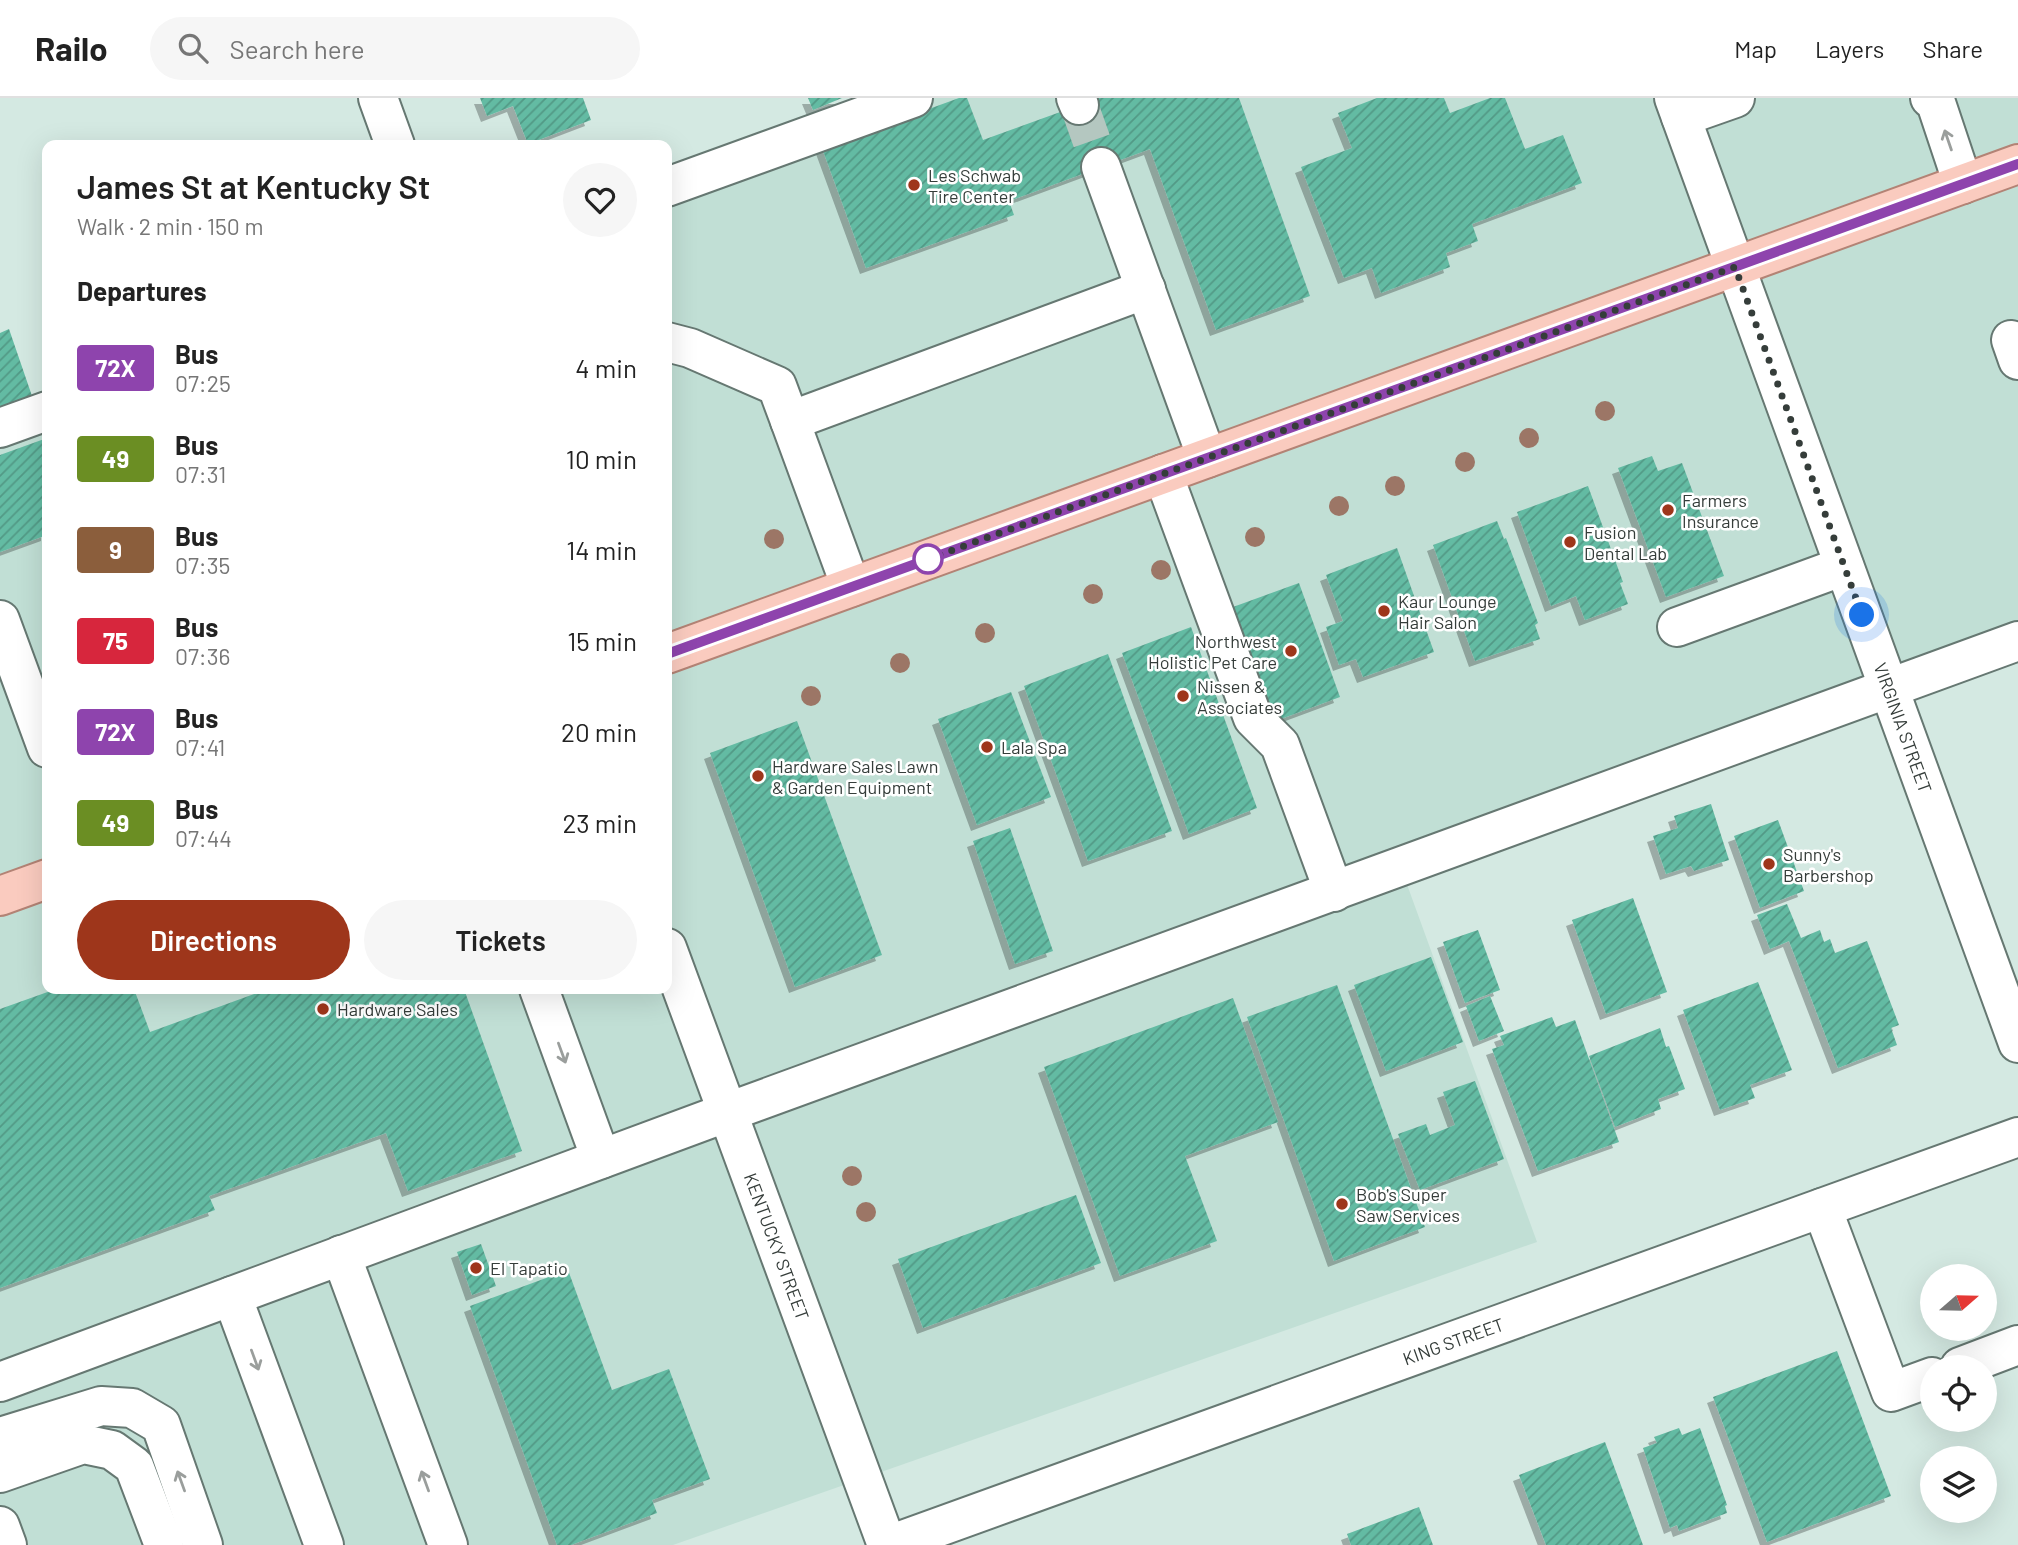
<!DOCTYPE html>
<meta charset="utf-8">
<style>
body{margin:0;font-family:Barlow,sans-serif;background:#f6f6f6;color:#222;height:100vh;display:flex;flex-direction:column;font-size:26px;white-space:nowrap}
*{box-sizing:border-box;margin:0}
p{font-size:23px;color:#767676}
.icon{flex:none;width:38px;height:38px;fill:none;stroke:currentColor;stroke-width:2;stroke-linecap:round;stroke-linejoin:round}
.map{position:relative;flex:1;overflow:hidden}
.panel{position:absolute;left:42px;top:42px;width:630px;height:854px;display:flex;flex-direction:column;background:#fff;border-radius:14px;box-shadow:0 7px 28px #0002}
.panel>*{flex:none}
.badge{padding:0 14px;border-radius:5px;font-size:24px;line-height:46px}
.needle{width:46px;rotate:70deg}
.fabs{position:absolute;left:1920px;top:1166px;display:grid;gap:14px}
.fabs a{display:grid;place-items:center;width:77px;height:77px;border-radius:50%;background:#fff;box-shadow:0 7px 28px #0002;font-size:35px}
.you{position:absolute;width:35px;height:35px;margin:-18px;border:5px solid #fff;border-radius:50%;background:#1a73e8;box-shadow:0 0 0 10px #1a73e833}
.map>.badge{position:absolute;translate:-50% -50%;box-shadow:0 0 0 4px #fff}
h2{padding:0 35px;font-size:26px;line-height:63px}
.round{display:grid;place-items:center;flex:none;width:74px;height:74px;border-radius:37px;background:#f6f6f6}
.headline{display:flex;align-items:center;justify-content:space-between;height:119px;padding:0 35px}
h1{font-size:33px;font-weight:600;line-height:52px}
.action{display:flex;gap:14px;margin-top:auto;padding:14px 35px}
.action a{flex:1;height:80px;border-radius:42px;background:#9e361b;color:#fff;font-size:28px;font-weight:600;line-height:80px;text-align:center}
.action a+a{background:#f6f6f6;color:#222}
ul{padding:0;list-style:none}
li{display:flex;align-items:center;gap:21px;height:91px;padding:0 35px}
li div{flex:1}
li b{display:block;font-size:26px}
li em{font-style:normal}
li .badge{min-width:77px;font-weight:700;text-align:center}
header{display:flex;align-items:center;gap:42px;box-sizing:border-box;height:98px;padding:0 35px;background:#fff;border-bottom:2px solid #e0e0e0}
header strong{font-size:33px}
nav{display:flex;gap:38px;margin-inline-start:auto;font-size:24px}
.search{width:490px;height:63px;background:#f6f6f6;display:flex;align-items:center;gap:18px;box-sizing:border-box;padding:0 24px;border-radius:38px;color:#767676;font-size:26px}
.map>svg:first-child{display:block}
.built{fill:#c1dfd5}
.building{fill:url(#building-hatch);filter:url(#shadow)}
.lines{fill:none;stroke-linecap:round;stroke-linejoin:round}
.minor-tunnel{stroke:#b4c7c0;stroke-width:38;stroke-dasharray:38 19;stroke-linecap:butt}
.minor-casing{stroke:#667872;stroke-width:42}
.major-casing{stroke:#b38375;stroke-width:42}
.minor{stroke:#fff;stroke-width:38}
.major{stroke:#facbbf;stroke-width:38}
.tree{fill:#9c7666}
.oneway{stroke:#9a9e9c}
.line-casing{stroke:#fff;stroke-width:16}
.line{stroke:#8e44ad;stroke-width:10}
.walk{stroke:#353d3a;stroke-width:7;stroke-dasharray:0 12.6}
.poi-dot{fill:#9e361b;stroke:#fff;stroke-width:2.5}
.stop-dot{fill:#fff;stroke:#8e44ad;stroke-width:3.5}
.labels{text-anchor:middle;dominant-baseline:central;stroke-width:5;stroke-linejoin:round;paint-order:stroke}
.poi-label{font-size:18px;fill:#353d3a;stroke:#fff;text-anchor:start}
.street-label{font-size:18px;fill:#353d3a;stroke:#fff}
</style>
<header>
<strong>Railo</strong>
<div class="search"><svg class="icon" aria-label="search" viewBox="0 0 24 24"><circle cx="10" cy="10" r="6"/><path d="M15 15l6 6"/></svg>Search here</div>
<nav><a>Map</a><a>Layers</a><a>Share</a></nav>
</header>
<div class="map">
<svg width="2018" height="1447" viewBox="0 0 2018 1447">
<defs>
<pattern id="building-hatch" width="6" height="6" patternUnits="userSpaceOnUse" patternTransform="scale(1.75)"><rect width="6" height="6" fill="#63bba3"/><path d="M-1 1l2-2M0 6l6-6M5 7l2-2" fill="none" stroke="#529986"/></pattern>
<filter id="shadow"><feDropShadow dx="-6" dy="6" stdDeviation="0" flood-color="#0004"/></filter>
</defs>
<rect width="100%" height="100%" fill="#d4e9e2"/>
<path class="built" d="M913,0H2018V543L1401,770L1537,1144L673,1447H0V330L47,313V891H667V89Z"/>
<path class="building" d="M480,0H583L591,22L528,46L513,8L487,18Z
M808,0H842L813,12Z
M959,0H967L983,42L1099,0H1239L1310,198L1216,232L1150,51L1009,103L1014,117L866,170L822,50Z
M1377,0H1444L1450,15L1490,0H1505L1525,51L1563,37L1582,85L1472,126L1478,143L1446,155L1450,169L1381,195L1372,170L1344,180L1301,69L1352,50L1338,15Z
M9,231L32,298L0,309V235Z
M47,340V437L0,454V357Z
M1652,358L1658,373L1682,365L1724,478L1666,499L1618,370Z
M1588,388L1623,484L1620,485L1628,506L1585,522L1576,498L1551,508L1517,414Z
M1497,423L1504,441L1506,440L1538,525L1535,527L1540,541L1475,563L1433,447Z
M1397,450L1434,554L1363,579L1356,561L1339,567L1326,529L1343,523L1326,477Z
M1299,485L1340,599L1278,622L1273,608L1269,609L1233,509Z
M1191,529L1257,710L1189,736L1122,555Z
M1108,556L1172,733L1088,763L1024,588Z
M1011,594L1051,699L977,727L938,621Z
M797,623L882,857L795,889L710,655Z
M1711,706L1729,762L1694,773L1691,768L1666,776L1653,738L1678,730L1674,718Z
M1778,722L1804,793L1760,810L1734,738Z
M1010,730L1053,853L1015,866L973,743Z
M1633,800L1667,894L1606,916L1572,822Z
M1787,806L1801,840L1820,832L1824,844L1830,841L1835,855L1867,843L1899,927L1891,930L1897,947L1838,970L1789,843L1770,851L1757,817Z
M1478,832L1500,892L1465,905L1443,844Z
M1431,859L1463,944L1386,973L1354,887Z
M1758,884L1792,972L1750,987L1755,1000L1720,1012L1683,912Z
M1337,887L1425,1129L1334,1163L1247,919Z
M56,891H134L150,934L268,891H464L522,1053L408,1093L386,1035L209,1098L215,1112L0,1190V911Z
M1490,898L1504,933L1479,943L1466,908Z
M1233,900L1278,1024L1185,1058L1217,1143L1120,1178L1044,969Z
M1552,919L1556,929L1575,922L1619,1044L1538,1073L1492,951L1504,947L1500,938Z
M1660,930L1666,949L1669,948L1685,991L1658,1001L1661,1011L1615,1029L1589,958Z
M1475,983L1504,1061L1420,1092L1398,1036L1426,1026L1430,1037L1455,1027L1443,994Z
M1076,1097L1101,1165L923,1230L898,1161Z
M481,1146L496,1188L472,1197L457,1154Z
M568,1172L612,1292L669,1271L710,1381L652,1402L657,1415L571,1447H557L470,1208Z
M1837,1253L1891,1398L1767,1444L1713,1299Z
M1679,1330L1682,1337L1700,1330L1727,1407L1725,1408L1727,1415L1679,1433L1677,1427L1670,1430L1643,1350L1657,1345L1654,1339Z
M1605,1344L1643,1447H1546L1519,1377Z
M1419,1409L1433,1447H1351L1347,1436Z"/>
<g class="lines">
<path class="minor-tunnel" d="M1079,7L1101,69"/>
<defs>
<g id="minor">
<path d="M378,0L395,47"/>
<path d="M1076,0L1079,7"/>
<path id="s1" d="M1674,0L2018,945"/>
<path d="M1930,0L1936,5L1963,86"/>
<path d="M1681,19L1735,0"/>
<path d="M1101,69L1207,360"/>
<path d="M667,89L913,0"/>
<path d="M2011,242L2018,262"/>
<path d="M667,244L690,250L777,288L790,323L1146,191"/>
<path d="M790,323L851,489"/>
<path d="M0,330L47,313"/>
<path d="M1163,376L1253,620L1280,647L1334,794"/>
<path d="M0,522L47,650"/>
<path d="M1677,529L1844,468"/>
<path id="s2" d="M667,850L887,1447"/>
<path d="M539,891L601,1061"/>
<path d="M1822,1110L1891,1294L1932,1279"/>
<path d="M341,1157L448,1447"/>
<path d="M232,1198L324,1447"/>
<path d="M1960,1269L2018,1247"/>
<path d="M0,1284L728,1014L2018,543"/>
<path d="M0,1339L101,1308L132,1310L161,1327L203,1447"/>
<path d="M0,1375L83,1346L112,1352L134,1368L164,1447"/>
<path d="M0,1428L7,1447"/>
<path id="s3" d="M889,1447L2018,1039"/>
</g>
<path id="major" d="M667,556L2018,66
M0,798L47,781"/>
</defs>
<use href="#minor" class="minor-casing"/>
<use href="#major" class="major-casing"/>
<use href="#minor" class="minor"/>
<use href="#major" class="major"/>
</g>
<g class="tree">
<circle cx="1605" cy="313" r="10"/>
<circle cx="1529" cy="340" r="10"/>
<circle cx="1465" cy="364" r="10"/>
<circle cx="1395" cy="388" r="10"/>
<circle cx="1339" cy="408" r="10"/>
<circle cx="1255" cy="439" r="10"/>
<circle cx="774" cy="441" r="10"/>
<circle cx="1161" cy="472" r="10"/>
<circle cx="1093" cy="496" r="10"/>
<circle cx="985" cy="535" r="10"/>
<circle cx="900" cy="565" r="10"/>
<circle cx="811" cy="598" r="10"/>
<circle cx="852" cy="1078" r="10"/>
<circle cx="866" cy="1114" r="10"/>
</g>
<defs><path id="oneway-shaft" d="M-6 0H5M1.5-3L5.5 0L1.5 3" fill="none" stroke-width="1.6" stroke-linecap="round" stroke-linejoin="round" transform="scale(1.75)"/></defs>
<g class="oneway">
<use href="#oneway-shaft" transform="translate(1948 42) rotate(-109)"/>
<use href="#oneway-shaft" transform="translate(562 955) rotate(70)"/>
<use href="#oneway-shaft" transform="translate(255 1262) rotate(70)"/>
<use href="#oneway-shaft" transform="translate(181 1383) rotate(-110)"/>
<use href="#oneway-shaft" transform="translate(425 1383) rotate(-110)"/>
</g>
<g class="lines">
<defs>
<path id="line" d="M667,556L2018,66"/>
</defs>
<use href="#line" class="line-casing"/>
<use href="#line" class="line"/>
<path class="walk" d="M928,461L1735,169L1862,517"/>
</g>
<g class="poi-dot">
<circle cx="914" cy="87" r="7"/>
<circle cx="1668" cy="412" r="7"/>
<circle cx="1570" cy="444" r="7"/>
<circle cx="1384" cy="513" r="7"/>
<circle cx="1291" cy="553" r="7"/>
<circle cx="1183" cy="598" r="7"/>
<circle cx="987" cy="649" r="7"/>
<circle cx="758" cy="678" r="7"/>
<circle cx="1769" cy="766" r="7"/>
<circle cx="323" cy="911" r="7"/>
<circle cx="1342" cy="1106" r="7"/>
<circle cx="476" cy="1170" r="7"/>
</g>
<circle class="stop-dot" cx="928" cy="461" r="14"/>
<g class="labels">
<g class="poi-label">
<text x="928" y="77">Les Schwab<tspan x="928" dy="21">Tire Center</tspan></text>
<text x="1682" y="402">Farmers<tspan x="1682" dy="21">Insurance</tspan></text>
<text x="1584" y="434">Fusion<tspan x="1584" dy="21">Dental Lab</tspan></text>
<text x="1398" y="503">Kaur Lounge<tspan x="1398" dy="21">Hair Salon</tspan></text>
<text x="1277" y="543" text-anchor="end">Northwest<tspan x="1277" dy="21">Holistic Pet Care</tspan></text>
<text x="1197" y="588">Nissen &amp;<tspan x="1197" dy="21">Associates</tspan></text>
<text x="1001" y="649">Lala Spa</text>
<text x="772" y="668">Hardware Sales Lawn<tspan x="772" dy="21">&amp; Garden Equipment</tspan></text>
<text x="1783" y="756">Sunny's<tspan x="1783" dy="21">Barbershop</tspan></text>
<text x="337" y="911">Hardware Sales</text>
<text x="1356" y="1096">Bob's Super<tspan x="1356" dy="21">Saw Services</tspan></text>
<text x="490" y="1170">El Tapatio</text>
</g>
<g class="street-label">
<text stroke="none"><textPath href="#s1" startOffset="670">VIRGINIA STREET</textPath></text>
<text stroke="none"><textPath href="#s2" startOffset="318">KENTUCKY STREET</textPath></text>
<text stroke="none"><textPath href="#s3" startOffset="600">KING STREET</textPath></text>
</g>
</g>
</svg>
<div class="fabs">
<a><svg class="needle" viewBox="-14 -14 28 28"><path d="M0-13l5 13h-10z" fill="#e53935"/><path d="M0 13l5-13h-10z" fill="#767676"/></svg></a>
<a><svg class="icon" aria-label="locate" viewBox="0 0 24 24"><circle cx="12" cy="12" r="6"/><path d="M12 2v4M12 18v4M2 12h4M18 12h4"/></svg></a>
<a><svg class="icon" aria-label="layers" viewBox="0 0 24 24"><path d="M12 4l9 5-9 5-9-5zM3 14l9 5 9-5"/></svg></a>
</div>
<div class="you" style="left:1862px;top:517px"></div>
<section class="panel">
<div class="headline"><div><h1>James St at Kentucky St</h1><p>Walk · 2 min · 150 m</p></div><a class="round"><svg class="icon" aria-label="heart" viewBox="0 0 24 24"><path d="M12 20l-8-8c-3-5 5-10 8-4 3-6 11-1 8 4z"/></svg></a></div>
<h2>Departures</h2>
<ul>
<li><span class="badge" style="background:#8e44ad;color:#fff">72X</span><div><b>Bus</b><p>07:25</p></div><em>4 min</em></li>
<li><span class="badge" style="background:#6b8e23;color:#fff">49</span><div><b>Bus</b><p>07:31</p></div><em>10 min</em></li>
<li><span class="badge" style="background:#8b5e3c;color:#fff">9</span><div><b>Bus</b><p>07:35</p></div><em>14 min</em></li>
<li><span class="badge" style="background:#d7263d;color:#fff">75</span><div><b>Bus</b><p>07:36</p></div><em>15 min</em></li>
<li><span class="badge" style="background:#8e44ad;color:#fff">72X</span><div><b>Bus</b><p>07:41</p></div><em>20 min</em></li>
<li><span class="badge" style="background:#6b8e23;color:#fff">49</span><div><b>Bus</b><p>07:44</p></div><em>23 min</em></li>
</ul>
<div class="action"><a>Directions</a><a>Tickets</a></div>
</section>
</div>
